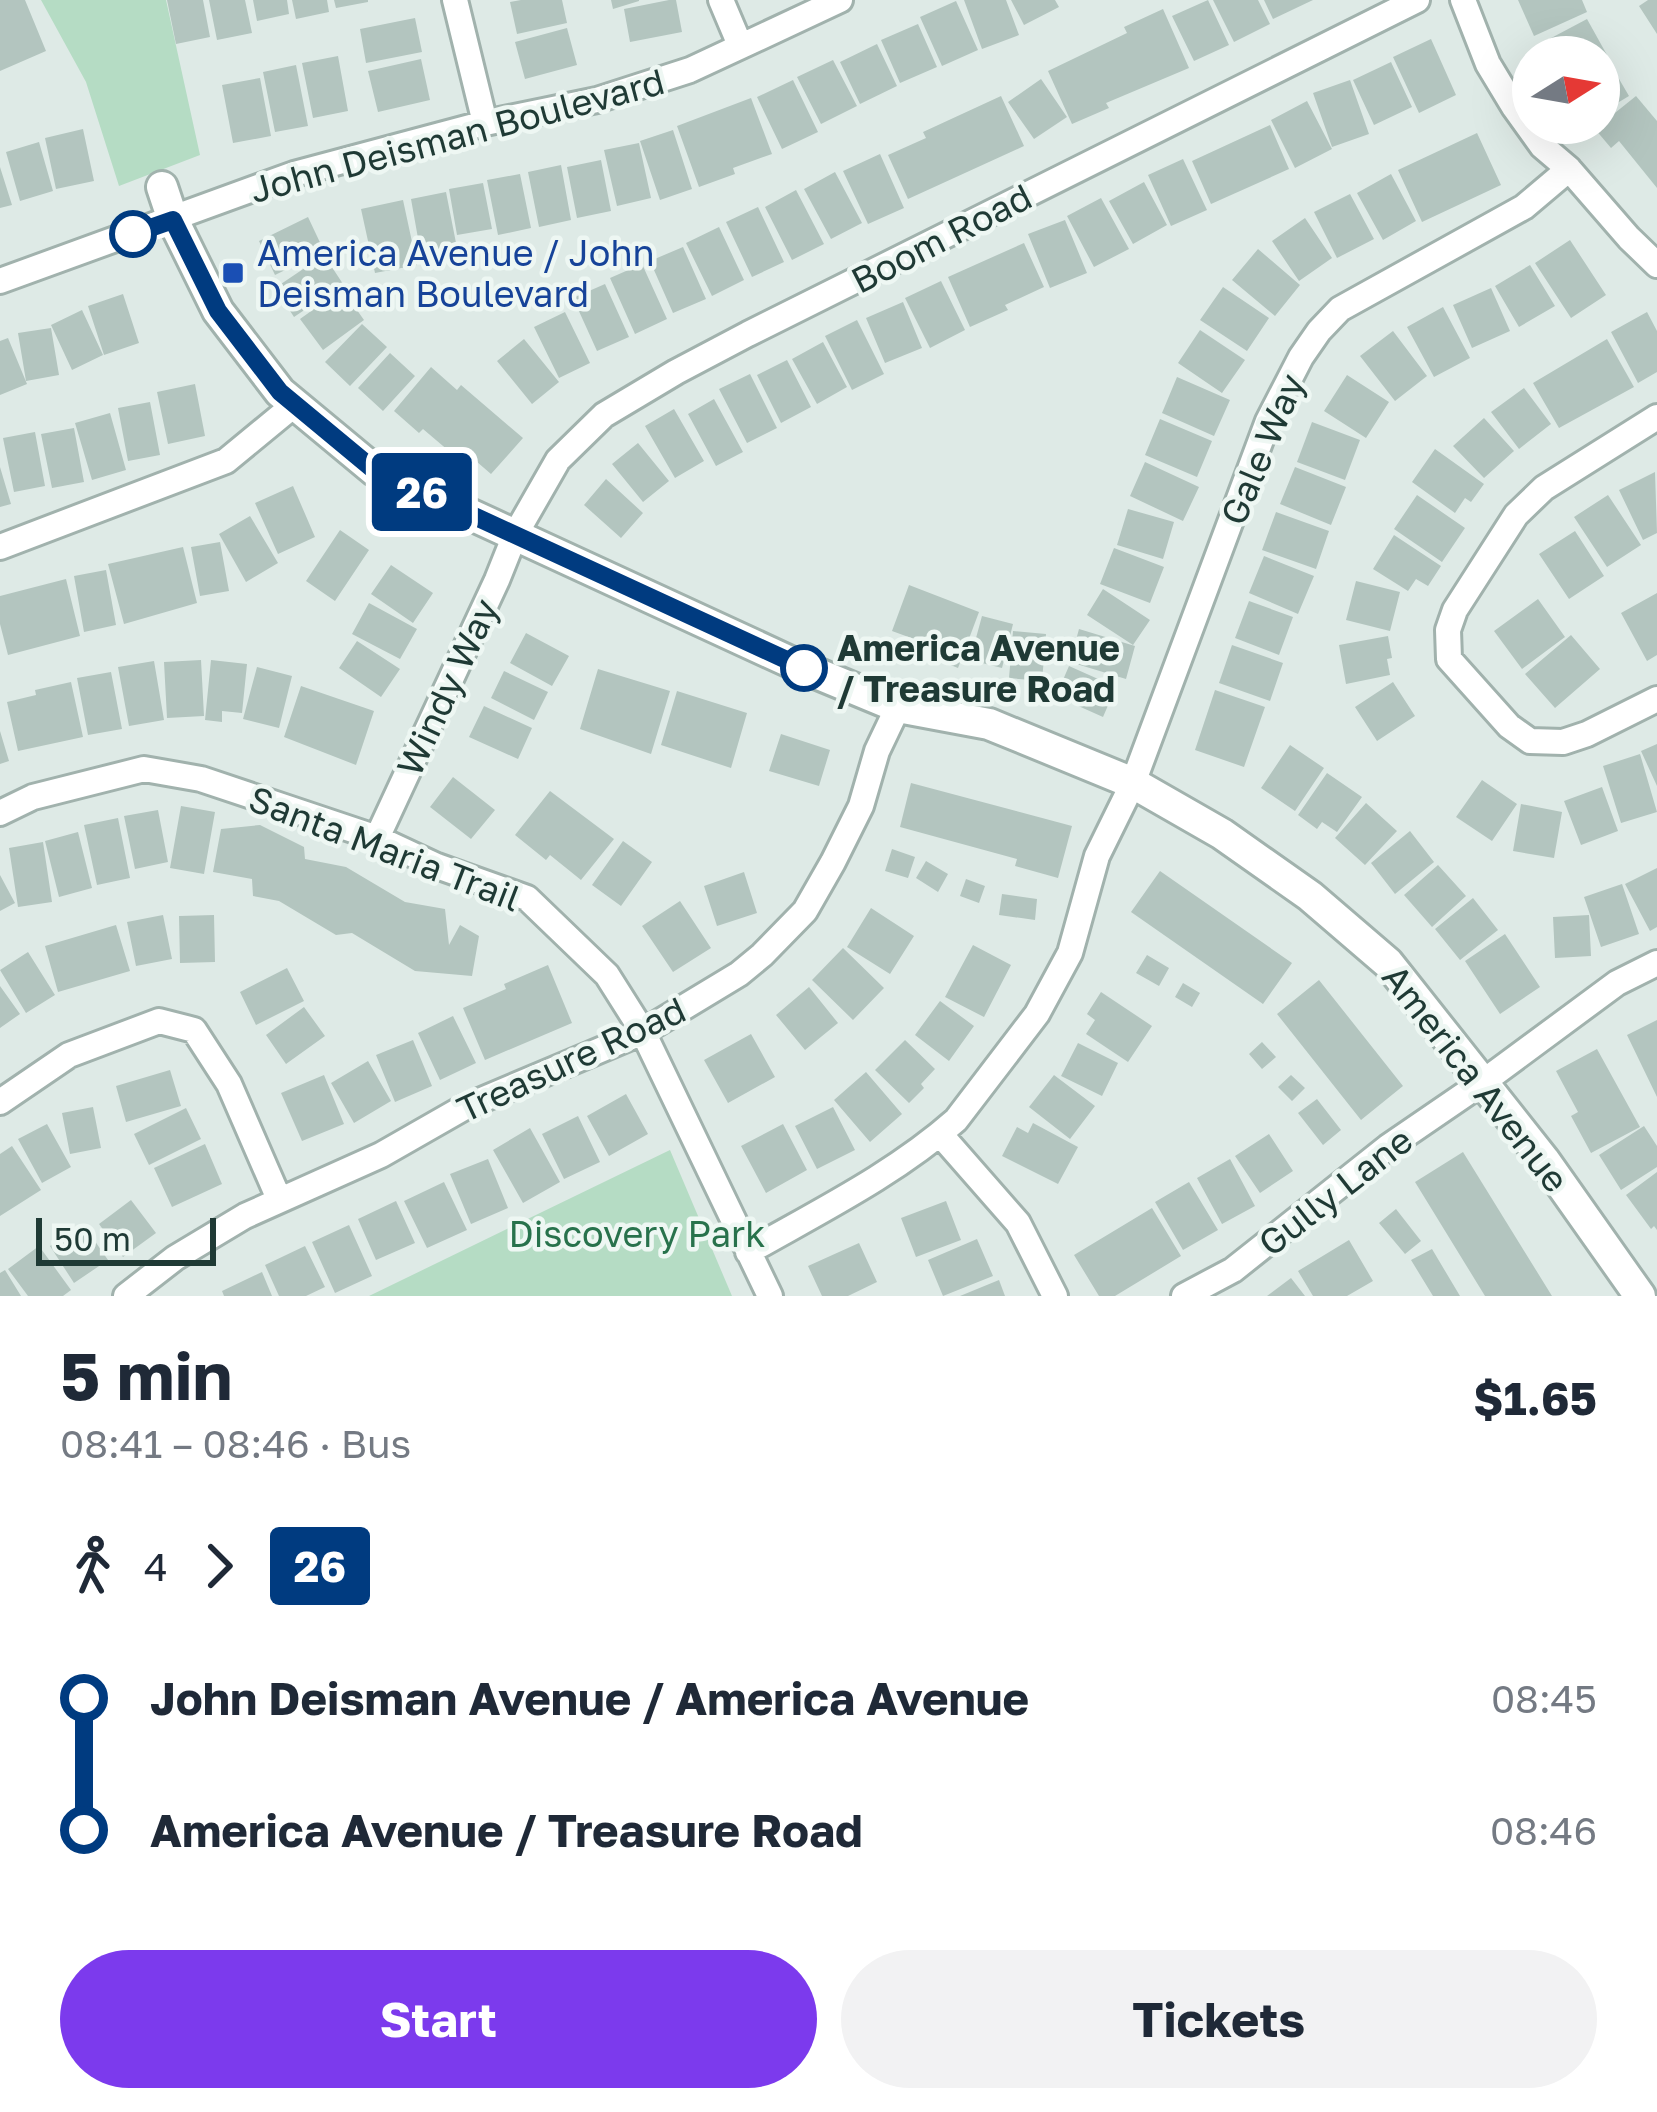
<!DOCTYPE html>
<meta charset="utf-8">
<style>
body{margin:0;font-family:"Golos Text",sans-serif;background:#f2f2f3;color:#1f2937;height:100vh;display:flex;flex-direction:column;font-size:45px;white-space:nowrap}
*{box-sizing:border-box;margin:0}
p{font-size:39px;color:#747a83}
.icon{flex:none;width:66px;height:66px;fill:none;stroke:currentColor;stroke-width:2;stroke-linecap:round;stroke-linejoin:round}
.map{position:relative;height:1296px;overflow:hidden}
.side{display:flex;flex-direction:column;background:#fff;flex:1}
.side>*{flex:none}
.badge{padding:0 24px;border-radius:9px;font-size:42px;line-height:78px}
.needle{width:78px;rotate:79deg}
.buttons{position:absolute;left:1512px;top:36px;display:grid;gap:24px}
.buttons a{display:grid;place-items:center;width:108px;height:108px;border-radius:50%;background:#fff;box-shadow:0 12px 48px #0002;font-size:60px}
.scale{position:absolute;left:36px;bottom:30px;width:180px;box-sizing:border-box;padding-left:12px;border:6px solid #1f3a35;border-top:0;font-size:33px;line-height:42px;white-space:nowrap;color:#1f3a35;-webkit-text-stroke:9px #eef7f3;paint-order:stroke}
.map>.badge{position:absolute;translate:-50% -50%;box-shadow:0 0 0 6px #fff}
.legs{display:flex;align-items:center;gap:18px;height:132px;padding:0 60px;font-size:39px}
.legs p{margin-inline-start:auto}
.headline{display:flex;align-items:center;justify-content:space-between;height:204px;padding:0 60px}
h1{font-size:66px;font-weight:700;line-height:90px}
.primary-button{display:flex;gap:24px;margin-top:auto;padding:24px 60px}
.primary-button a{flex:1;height:138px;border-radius:72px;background:#7c3aed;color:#fff;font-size:48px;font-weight:700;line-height:138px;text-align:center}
.primary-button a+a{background:#f2f2f3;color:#1f2937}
ul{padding:0 60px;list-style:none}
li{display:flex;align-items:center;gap:42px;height:132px;font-size:45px}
li i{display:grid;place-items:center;width:18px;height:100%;margin:0 15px;background:currentColor}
li i::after{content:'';width:30px;height:30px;margin:-15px;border:9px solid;border-radius:50%;background:#fff}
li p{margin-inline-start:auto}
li:first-child i{background:linear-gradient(#0000 50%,currentColor 0)}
li:last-child i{background:linear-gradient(currentColor 50%,#0000 0)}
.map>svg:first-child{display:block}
.green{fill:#b5dcc4}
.building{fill:#b3c5bf}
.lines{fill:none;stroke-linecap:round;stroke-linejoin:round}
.minor-casing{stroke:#a1b2ad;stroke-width:30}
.tertiary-casing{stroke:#a1b2ad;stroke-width:36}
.minor{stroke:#fff;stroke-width:24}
.tertiary{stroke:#fff;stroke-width:30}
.line-1-casing{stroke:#fff;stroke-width:27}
.line-1{stroke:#003b80;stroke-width:18}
.stop-1-dot{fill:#fff;stroke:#003b80;stroke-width:6}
.transit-dot{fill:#1a4fb4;stroke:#eef7f3;stroke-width:4.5}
.labels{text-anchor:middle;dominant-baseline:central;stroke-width:9;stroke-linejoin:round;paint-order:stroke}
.street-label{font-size:36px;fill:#1f3a35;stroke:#eef7f3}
.transit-label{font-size:36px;fill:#164399;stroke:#eef7f3;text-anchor:start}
.stop-label{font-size:36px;font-weight:bold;fill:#1f3a35;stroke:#eef7f3;text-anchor:start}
.park-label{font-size:36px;fill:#28724c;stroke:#eef7f3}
</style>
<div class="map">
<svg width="1657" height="1296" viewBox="0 0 1657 1296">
<rect width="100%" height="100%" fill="#deeae6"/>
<path class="green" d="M41,0H166L200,155L119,186L86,82Z
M670,1150L732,1296H369Z"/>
<path class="building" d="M0,0H25L46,51L0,71Z
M167,0H203L210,37L176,44Z
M209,0H245L252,33L217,40Z
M253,0H287L289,14L257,21Z
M292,0H327L329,12L296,19Z
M334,0H368V2L336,8Z
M521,0H562L567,23L517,34L510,2Z
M611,0H639V1L613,9Z
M669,0H676L682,32L630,42L624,9Z
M964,0H1006L1019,35L982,49Z
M1011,0H1055L1059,7L1024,25Z
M1208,0L1229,45L1194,61L1172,16Z
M1213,0H1258L1270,24L1234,42Z
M1264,0H1313L1273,19Z
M1518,0H1582L1587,12L1534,36Z
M1648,0H1657V34L1639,6Z
M956,1L978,50L942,66L920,17Z
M1163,9L1189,68L1106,103L1109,108L1072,124L1048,71L1127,33L1124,27Z
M415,18L422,52L366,63L360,29Z
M1587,19L1607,55L1599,60V57H1544L1538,45Z
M918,24L937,67L900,83L881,40Z
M567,28L577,65L525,79L515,42Z
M1431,39L1456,95L1419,113L1393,57Z
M877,44L897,86L860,104L840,62Z
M338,56L348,111L313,118L302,63Z
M421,59L430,100L378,112L368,71Z
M833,60L857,106L821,124L797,77Z
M1608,60L1629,96L1599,114V66Z
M1391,62L1412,107L1374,125L1353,80Z
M296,65L308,126L275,132L263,72Z
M260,78L271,136L233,143L222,85Z
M1041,79L1067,117L1034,139L1008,102Z
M793,80L818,132L782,149L757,97Z
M1350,80L1369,134L1332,147L1313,93Z
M1001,96L1024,146L908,199L888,155L926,138L923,132Z
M1636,96L1657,121V188L1619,141L1611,148L1595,129Z
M751,98L772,154L733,168L735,174L699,187L677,126Z
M1307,101L1332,149L1295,168L1271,120Z
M1270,125L1289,169L1211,204L1192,161Z
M83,129L94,181L56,189L45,138Z
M673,130L692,189L660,200L640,141Z
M1477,133L1501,185L1422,222L1398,170Z
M39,142L53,191L20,201L6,152Z
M639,143L651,198L617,206L604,150Z
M880,154L904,208L868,224L843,171Z
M1183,159L1207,210L1171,226L1148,175Z
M601,160L611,211L577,218L567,167Z
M561,165L571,220L539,227L528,172Z
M0,167L12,205L0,208Z
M835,172L862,223L831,239L804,189Z
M520,174L531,228L498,235L487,180Z
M1391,174L1416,221L1383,240L1357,193Z
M1144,182L1167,225L1133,244L1109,201Z
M483,183L492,229L457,235L449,189Z
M796,190L824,244L792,260L765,207Z
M446,192L457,248L421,255L411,199Z
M1350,194L1374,239L1337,258L1314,212Z
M1101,198L1129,249L1094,267L1067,216Z
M403,200L417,265L375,273L361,209Z
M758,207L784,262L752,277L726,222Z
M308,217L324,251L275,275L259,241Z
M1305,218L1332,258L1299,281L1272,241Z
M1065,220L1087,273L1050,288L1028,234Z
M719,227L744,280L712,296L686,243Z
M1570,240L1606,295L1571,318L1535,263Z
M1024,243L1044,287L1005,305L1008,310L970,327L948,277Z
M683,247L706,299L673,313L650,261Z
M1258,249L1300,285L1275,316L1232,280Z
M324,255L343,284L294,317L275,288Z
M642,264L667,319L635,334L610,278Z
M1530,265L1555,306L1519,327L1495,286Z
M941,281L965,330L930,348L905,298Z
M605,284L629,337L597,351L573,298Z
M1223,287L1269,318L1247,351L1200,320Z
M1491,288L1510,331L1472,348L1453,305Z
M342,289L364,320L323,350L300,319Z
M123,294L139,343L104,355L88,306Z
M903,302L922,348L885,363L866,318Z
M1443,307L1470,358L1434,377L1407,327Z
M82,310L103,355L72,370L51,325Z
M565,312L590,363L559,378L534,327Z
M1647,312L1657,331V372L1638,383L1611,332Z
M857,320L884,374L852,390L825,336Z
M362,324L387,347L350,386L325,362Z
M51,328L59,375L26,381L18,333Z
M1200,330L1245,360L1222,393L1178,363Z
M1393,331L1427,376L1395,401L1360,356Z
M8,338L27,384L0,395V341Z
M524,339L559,382L532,404L497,361Z
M1607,339L1634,387L1559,428L1533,383Z
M823,342L847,387L817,404L792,359Z
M390,353L415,376L383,411L358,388Z
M787,360L811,407L781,423L757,375Z
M431,367L457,390L461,385L523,438L491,474L462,449L456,457L423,429L419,433L394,411Z
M750,374L777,428L747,443L719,389Z
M1347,375L1389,402L1366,438L1324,411Z
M1177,377L1230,400L1214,436L1162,413Z
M195,384L205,436L168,444L157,392Z
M1524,388L1551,424L1519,449L1491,412Z
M714,399L743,452L716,466L688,414Z
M150,402L160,455L128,461L118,408Z
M674,409L704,461L675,478L645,426Z
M110,413L126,470L92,480L75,423Z
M1484,418L1514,451L1484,478L1453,446Z
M1160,419L1212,441L1197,477L1145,455Z
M1312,422L1360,440L1345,480L1297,462Z
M74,428L84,482L52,488L41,434Z
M35,432L45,486L14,492L3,438Z
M638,443L669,481L643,502L612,464Z
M1435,449L1484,484L1471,502L1465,498L1455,513L1412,482Z
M1145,462L1199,487L1183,521L1130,496Z
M0,467L11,504L0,507Z
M1295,467L1346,487L1331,525L1280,504Z
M1655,472L1657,533L1643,540L1619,490Z
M606,479L643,513L621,538L584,505Z
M293,486L315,537L278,554L255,503Z
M1417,495L1465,528L1442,562L1394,529Z
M1608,495L1641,545L1607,567L1574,517Z
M1128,509L1174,522L1163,559L1117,545Z
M1276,512L1329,531L1316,569L1262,550Z
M250,516L278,563L246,582L219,534Z
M340,530L369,550L335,601L306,581Z
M1575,531L1604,576L1569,599L1539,554Z
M1394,535L1441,566L1428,586L1416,579L1408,591L1373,569Z
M220,542L229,591L200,596L191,547Z
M183,547L197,603L124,624L108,564Z
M1114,548L1164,567L1150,603L1100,584Z
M1264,556L1314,576L1298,614L1249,593Z
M391,565L433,593L413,623L371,594Z
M106,570L116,625L84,632L74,576Z
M66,579L80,636L8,655L0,624V596Z
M1356,581L1400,592L1390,631L1346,620Z
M909,585L979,612L958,668L943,662L947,651L892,631Z
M1103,589L1150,620L1133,645L1087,615Z
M1657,593V655L1647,661L1621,613Z
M1538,599L1565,637L1522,669L1494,631Z
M1249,601L1293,617L1279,655L1235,638Z
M369,603L417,629L400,659L352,634Z
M982,616L1013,624L1002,668L970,660Z
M1079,629L1135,646L1126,679L1070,662Z
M1013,631L1046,634L1042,681L1009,678Z
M526,633L569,656L552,686L510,663Z
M1571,635L1600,669L1555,708L1525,674Z
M1388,636L1392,658L1387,659L1390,675L1346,684L1339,645Z
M357,641L400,669L381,697L339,668Z
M1232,645L1283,663L1270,701L1219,683Z
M201,660L204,716L167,718L164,662Z
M211,660L247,664L242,713L222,711V722L205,720Z
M154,661L164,720L129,726L118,667Z
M1069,666L1116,687L1103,717L1056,696Z
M257,667L292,676L279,728L243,719Z
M598,669L670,691L651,754L580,729Z
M504,671L548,692L534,720L491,698Z
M111,672L122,729L88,735L77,678Z
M71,682L83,737L18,751L7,702L36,695L35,690Z
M1393,682L1415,716L1377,741L1355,707Z
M301,686L374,711L356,765L284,737Z
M1215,690L1265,707L1244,767L1195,750Z
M677,691L747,713L731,768L661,745Z
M484,706L532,728L518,759L469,737Z
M0,731L9,761L0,764Z
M781,734L830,750L819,786L769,771Z
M1657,744V786L1641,751Z
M1290,745L1324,768L1295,811L1261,788Z
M1640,754L1657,812L1621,823L1603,766Z
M1327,773L1362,797L1337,832L1322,822L1317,829L1298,815Z
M453,777L495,810L471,839L430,807Z
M1482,780L1517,804L1492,841L1456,817Z
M911,783L1072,826L1058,878L1015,866L1017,859L900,827Z
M1602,787L1618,831L1581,845L1564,801Z
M550,791L614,839L581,880L550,855L546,860L515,835Z
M1366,803L1397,831L1365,865L1335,838Z
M1521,804L1562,812L1554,858L1513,851Z
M181,806L215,812L204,874L170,868Z
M158,810L168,862L135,869L124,816Z
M118,818L130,878L97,885L84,825Z
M260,825L304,847L305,859L346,867L405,902L445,909L449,945L460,925L479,936L472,976L415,971L352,933L336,935L279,901L253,896L252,879L213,872L221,829Z
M1410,831L1434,862L1395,894L1371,863Z
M78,832L92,888L59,897L45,841Z
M623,841L652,862L621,906L592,885Z
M43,842L52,902L18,907L9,848Z
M892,849L915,857L908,878L885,871Z
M926,861L948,874L938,892L916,878Z
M1438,865L1466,896L1432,927L1404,895Z
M1657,868V927L1650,931L1625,884Z
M1160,871L1292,963L1263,1004L1131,912Z
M744,872L757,913L717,926L704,886Z
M0,875L15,903L0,911Z
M966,879L985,886L979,903L960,896Z
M1622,884L1639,934L1601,947L1584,897Z
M1002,894L1037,899L1035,920L999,915Z
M1473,898L1498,930L1460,960L1435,929Z
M680,901L711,948L673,972L642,926Z
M871,908L914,936L890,974L847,947Z
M163,915L172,959L136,966L127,922Z
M214,915L215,962L180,963L179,916Z
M1589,915L1591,956L1555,958L1553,917Z
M116,925L130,971L58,992L45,946Z
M1505,934L1540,987L1500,1014L1465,961Z
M973,945L1011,965L984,1017L945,997Z
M843,948L884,988L853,1020L812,980Z
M28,952L55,995L26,1013L0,970Z
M1147,955L1169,968L1159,986L1136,973Z
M548,965L572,1023L485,1060L463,1008L506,989L504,984Z
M287,968L304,1001L256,1025L240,992Z
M1319,980L1403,1086L1361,1120L1277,1014Z
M1183,983L1200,993L1192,1007L1175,997Z
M0,986L20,1014L0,1028Z
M809,987L838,1023L805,1050L776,1015Z
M1101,992L1152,1026L1128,1062L1086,1034L1095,1020L1087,1014Z
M940,1001L974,1026L949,1061L915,1035Z
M304,1007L325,1036L286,1064L266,1035Z
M453,1016L476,1063L440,1080L418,1033Z
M1657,1020V1097L1627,1035Z
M751,1034L775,1077L728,1103L704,1060Z
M413,1040L432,1086L395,1102L376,1055Z
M905,1040L935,1069L921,1084L924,1088L909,1103L875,1070Z
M1262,1042L1276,1057L1262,1069L1249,1054Z
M1078,1043L1118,1063L1102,1096L1061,1076Z
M1597,1049L1640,1127L1591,1153L1571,1116L1578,1112L1556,1071Z
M368,1061L391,1101L354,1123L331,1083Z
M170,1070L181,1106L126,1122L116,1086Z
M866,1072L902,1114L870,1142L834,1100Z
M324,1075L344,1124L302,1141L281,1093Z
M1054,1075L1095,1106L1070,1139L1029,1107Z
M1291,1075L1305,1088L1292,1101L1278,1087Z
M626,1094L648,1134L609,1156L587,1116Z
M1317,1099L1341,1130L1323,1145L1298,1113Z
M93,1107L101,1148L70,1154L62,1113Z
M833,1107L855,1150L817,1169L795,1126Z
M186,1108L201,1139L149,1165L134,1134Z
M578,1116L600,1162L564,1179L542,1134Z
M1033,1123L1078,1147L1058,1184L1002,1156L1017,1127L1028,1133Z
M47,1124L71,1167L42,1183L18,1139Z
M783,1124L807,1170L766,1193L741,1146Z
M1644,1126L1657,1146V1167L1621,1190L1599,1155Z
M530,1128L560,1182L523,1203L493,1150Z
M1269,1134L1293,1171L1260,1193L1235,1156Z
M205,1144L222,1184L172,1207L154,1168Z
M12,1146L41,1190L0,1216V1154Z
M1463,1152L1552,1296H1485L1415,1182Z
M488,1159L508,1208L471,1224L450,1174Z
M1230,1159L1255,1206L1222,1224L1197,1178Z
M1657,1172V1230L1654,1226L1651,1229L1626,1195Z
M444,1182L467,1230L427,1248L404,1201Z
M1189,1182L1218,1230L1183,1250L1155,1202Z
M131,1200L156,1233L123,1257L99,1224Z
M396,1201L415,1243L376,1260L358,1219Z
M946,1201L961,1240L916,1257L901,1218Z
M1152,1208L1181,1256L1115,1296H1099L1074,1255Z
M1396,1209L1421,1241L1405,1254L1379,1223Z
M83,1224L108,1260L74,1283L50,1246Z
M349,1225L372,1276L335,1293L312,1242Z
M977,1239L993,1276L943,1296L928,1260Z
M1349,1240L1373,1281L1347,1296H1313L1298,1271Z
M859,1243L877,1282L848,1296H822L808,1266Z
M39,1246L71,1290L63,1296H28L8,1269Z
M305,1246L325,1287L306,1296H279L265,1265Z
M1432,1249L1460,1296H1433L1411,1260Z
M5,1270L21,1296H0V1273Z
M262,1272L272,1296H224L222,1291Z
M1291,1278L1305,1296H1267Z
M999,1280L1005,1296H960Z"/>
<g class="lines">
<defs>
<path id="minor" d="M455,0L485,123
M721,0L740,45
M1463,0L1488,64L1514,107L1542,146L1569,169L1629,238L1657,265
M0,281L294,174L485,123L597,100L690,70L840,0
M1657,417L1544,488L1516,515L1455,610L1448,630L1449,659L1509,726L1530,741L1563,742L1587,734L1657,699
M0,547L226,461L294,405
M0,813L33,797L144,769L201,779L377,838L437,866L527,898L607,975L643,1032L770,1296
M377,838L497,580L515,535L558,460L604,415L676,372L748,334L1417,0
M0,1102L69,1055L159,1021L194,1030L229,1084L279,1199
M940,1134L1018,1223L1055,1296
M748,1252C818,1212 895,1174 956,1120L1037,1014L1070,953L1097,856L1133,783L1268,421L1301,357L1319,331L1340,309L1524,207L1569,169
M126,1296L175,1258L245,1216L381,1155L465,1107L643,1032L739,974L762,955L805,911L833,862L861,806L877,751L898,707
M1184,1296L1233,1270L1388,1147L1483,1082L1617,983L1657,963"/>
<path id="tertiary" d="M162,187L173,220L218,311L280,392L374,470L799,666L898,707L989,724L1133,783L1222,834L1310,896L1388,963L1544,1160L1640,1296"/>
</defs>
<use href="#minor" class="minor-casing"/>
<use href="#tertiary" class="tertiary-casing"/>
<use href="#minor" class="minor"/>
<use href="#tertiary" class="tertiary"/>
</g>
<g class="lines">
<defs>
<path id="line-1" d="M133,234L173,220L218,311L280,392L374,470L804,668"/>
</defs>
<use href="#line-1" class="line-1-casing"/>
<use href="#line-1" class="line-1"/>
</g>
<g class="stop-1-dot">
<circle cx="133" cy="234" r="21"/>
<circle cx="804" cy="668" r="21"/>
</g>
<rect class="transit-dot" x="221" y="261" width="24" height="24" rx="6"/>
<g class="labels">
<g class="street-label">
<text transform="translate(457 135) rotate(-15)">John Deisman Boulevard</text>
<text transform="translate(941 238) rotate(-27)">Boom Road</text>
<text transform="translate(1262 449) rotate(-67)">Gale Way</text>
<text transform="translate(447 687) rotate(-65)">Windy Way</text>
<text transform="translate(385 848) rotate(21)">Santa Maria Trail</text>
<text transform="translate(571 1059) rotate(-25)">Treasure Road</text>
<text transform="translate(1476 1078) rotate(52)">America Avenue</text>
<text transform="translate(1335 1191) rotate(-38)">Gully Lane</text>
</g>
<g class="transit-label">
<text x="257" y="252">America Avenue / John<tspan x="257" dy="41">Deisman Boulevard</tspan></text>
</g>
<g class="stop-label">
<text x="837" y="647">America Avenue<tspan x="837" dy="41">/ Treasure Road</tspan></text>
</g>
<g class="park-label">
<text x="637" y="1233">Discovery Park</text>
</g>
</g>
</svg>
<div class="buttons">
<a><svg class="needle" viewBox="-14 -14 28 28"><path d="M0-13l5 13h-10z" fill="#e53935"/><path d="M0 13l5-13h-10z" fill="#747a83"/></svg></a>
</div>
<div class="scale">50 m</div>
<b class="badge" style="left:422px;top:492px;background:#003b80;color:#fff">26</b>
</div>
<section class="side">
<div class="headline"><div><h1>5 min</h1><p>08:41 – 08:46 · Bus</p></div><b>$1.65</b></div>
<div class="legs"><svg class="icon" aria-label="walk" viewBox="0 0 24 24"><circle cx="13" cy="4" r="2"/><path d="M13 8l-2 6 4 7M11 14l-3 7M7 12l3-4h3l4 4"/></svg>4<svg class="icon" aria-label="forward" viewBox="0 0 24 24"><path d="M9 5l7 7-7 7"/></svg><b class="badge" style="background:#003b80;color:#fff">26</b></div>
<ul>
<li><i style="color:#003b80"></i><b>John Deisman Avenue / America Avenue</b><p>08:45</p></li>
<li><i style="color:#003b80"></i><b>America Avenue / Treasure Road</b><p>08:46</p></li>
</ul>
<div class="primary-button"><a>Start</a><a>Tickets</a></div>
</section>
